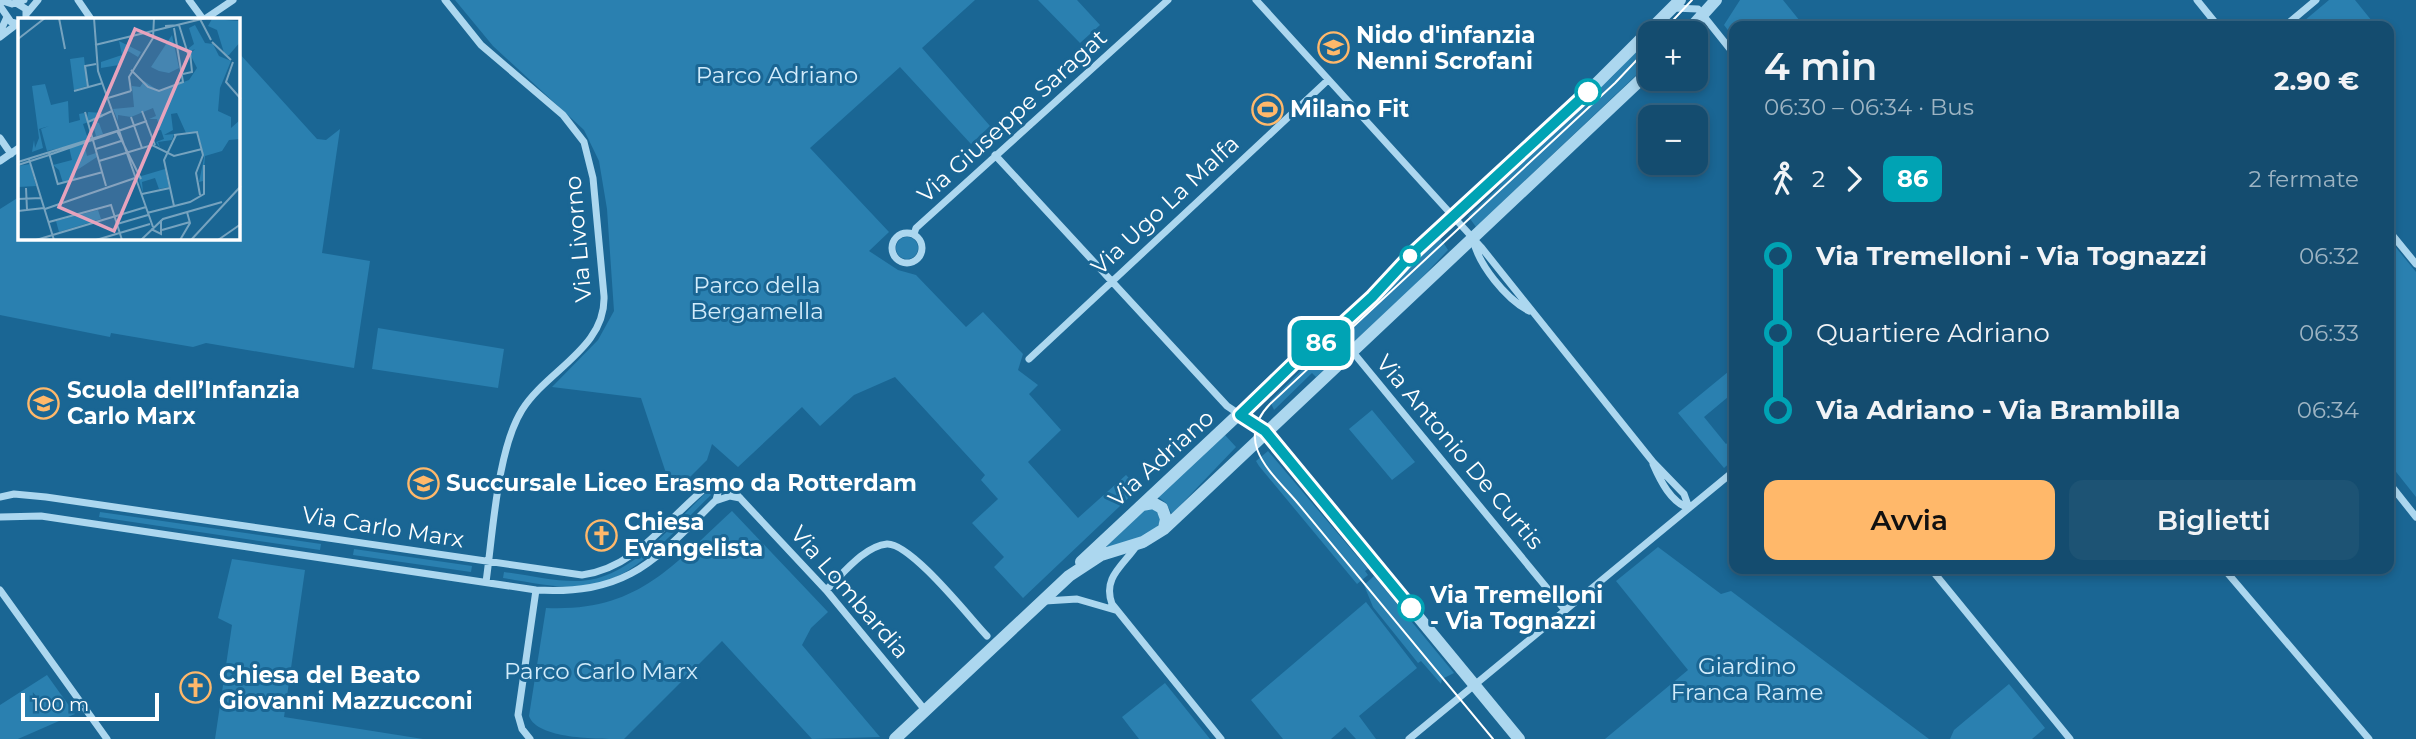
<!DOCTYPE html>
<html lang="it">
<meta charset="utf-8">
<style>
body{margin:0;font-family:Montserrat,sans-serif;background:#1d5374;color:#f1f3f6;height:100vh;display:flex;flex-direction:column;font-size:26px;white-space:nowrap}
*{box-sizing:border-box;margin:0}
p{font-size:23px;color:#9db4c3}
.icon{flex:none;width:38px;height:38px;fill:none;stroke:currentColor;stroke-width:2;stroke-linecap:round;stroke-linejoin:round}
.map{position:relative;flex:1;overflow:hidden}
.drawer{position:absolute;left:1729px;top:21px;width:665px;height:553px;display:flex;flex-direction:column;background:#144c6f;border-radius:14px;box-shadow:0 4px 10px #0003,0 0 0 2px #336382}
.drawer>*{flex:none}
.badge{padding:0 14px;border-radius:10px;font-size:24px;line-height:46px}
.tools{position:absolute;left:1638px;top:21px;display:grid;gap:14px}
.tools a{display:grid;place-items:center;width:70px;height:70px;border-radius:14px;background:#144c6f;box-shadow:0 4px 10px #0003,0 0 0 2px #336382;font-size:35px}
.scale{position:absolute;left:21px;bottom:18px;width:138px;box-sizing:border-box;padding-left:7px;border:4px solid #fff;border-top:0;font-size:19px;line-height:24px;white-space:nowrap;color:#fff;-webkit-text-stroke:5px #1a6694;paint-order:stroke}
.map>.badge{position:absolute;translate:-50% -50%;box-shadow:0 0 0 4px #fff}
.legs{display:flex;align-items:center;gap:10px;height:77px;padding:0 35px;font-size:23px}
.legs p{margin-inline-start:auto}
.summary{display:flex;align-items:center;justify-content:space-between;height:119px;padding:0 35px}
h1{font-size:38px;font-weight:600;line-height:52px}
.button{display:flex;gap:14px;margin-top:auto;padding:14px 35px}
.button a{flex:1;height:80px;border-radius:14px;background:#ffb86a;color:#111;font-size:28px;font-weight:600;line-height:80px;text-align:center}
.button a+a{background:#1d5374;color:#f1f3f6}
ul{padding:0 35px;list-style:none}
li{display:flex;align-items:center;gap:24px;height:77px;font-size:26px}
li i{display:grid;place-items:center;width:10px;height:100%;margin:0 9px;background:currentColor}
li i::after{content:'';width:18px;height:18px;margin:-9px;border:5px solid;border-radius:50%;background:#144c6f}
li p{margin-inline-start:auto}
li:first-child i{background:linear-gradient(#0000 50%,currentColor 0)}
li:last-child i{background:linear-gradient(currentColor 50%,#0000 0)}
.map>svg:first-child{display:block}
.green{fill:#2a80b0}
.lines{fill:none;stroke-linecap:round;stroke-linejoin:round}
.minor{stroke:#acd7ef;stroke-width:7}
.tertiary{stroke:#acd7ef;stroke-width:12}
.tram{stroke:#fff;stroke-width:2}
.line-1-casing{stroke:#fff;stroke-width:16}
.line-1{stroke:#00a3b4;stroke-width:10}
.stop-1-dot{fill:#fff;stroke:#00a3b4;stroke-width:3.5}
.labels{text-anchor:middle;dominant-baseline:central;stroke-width:6;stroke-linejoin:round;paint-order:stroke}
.poi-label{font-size:23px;font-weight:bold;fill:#fff;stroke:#1a6694;text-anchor:start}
.park-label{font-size:23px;fill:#d2ecfb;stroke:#1a6694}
.street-label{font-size:23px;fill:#fff;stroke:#1a6694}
.stop-label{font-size:23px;font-weight:bold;fill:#fff;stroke:#1a6694;text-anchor:start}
.inset-road{fill:none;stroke:#76a3bf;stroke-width:2}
.view{fill:#e7a3bd;fill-opacity:0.15;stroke:#e7a3bd;stroke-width:3.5}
.inset-edge{fill:none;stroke:#fff;stroke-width:3.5}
</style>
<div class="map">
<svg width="2416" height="739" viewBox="0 0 2416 739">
<rect width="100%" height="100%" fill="#1a6694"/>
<path class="green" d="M455,0H975L922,48L990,126L971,144L900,67L810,148L889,232L869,251L898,270L916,275L966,327L983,312L1023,354L1018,370L1038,385L1029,394L1061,430L1028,462L1078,518L1126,475L1139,488L1023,598L994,567L1004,557L972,523L998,499L981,480L985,475L895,377L854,395L820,426L802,407L738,467L712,444L707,460L673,494L641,398L552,387L598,340L614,311L607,209L599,161L584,130L493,46Z
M1038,0H1077L1100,25L1080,43Z
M1740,0H1783L1804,26H1734V38L1724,25Z
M2329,0H2355L2376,26H2298Z
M1650,36V62L1476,227L1468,216L1497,189L1510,172L1613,76Z
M238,52L317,139L326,140L340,129L322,253L370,261L354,368L206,343L193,347L111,333L110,337L0,315V209L19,197V238H238Z
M1439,236L1448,250L1414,286L1316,377L1312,373L1274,410L1270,401Z
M896 248a11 11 0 1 1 22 0a11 11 0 1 1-22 0Z
M2389,239L2416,272V497L2389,463Z
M378,328L504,349L498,388L372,369Z
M1734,367V392L1704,417L1726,444L1734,438V459L1724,468L1678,413Z
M1372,410L1415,462L1392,480L1349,429Z
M1225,435L1236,447L1172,514L1166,503L1157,496Z
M1268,451L1368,569L1365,571L1368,575L1357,584L1259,466L1256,461Z
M708,491L711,495C675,529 634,584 579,587C554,588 528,582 503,578L504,572C529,575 555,582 581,581C632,578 673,523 708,491Z
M1146,508L1156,510L1161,519C1155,540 1121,544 1103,550Z
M732,511L828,612L811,628L802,645L880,737L812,739L722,641L624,739C597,739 537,739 529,716L546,608C637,612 670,568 732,511Z
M100,512L321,544L320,550L99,517Z
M1658,547L1721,594L1731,591L1929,739H1605L1688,670L1616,581Z
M354,549L472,566L471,572L353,555Z
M232,559L305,570L284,717L423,739H215L232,625L218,618Z
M1374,576L1454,673L1442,679L1441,684L1421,661L1418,663L1373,607L1364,585Z
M1366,602L1417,668L1359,716L1376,739H1356L1345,727L1331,739H1283L1251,700Z
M47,675L75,714L18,739H0V705Z
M1165,683L1210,739H1139L1122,717Z
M2009,684L2045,728L2032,739H1950L1954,730Z"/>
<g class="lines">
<path class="minor" d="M0,0L12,4L24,0
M78,0L91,19
M189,0L203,19
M445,0L481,45L563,115L584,142L593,178L604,296C606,348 547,370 522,410C497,450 493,533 486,582
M1256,0L1481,247L1653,462L1684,494L1689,508
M2197,0L2218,26
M16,3L26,9V19
M0,6L11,22L19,24
M1673,8L1698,9L1734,54
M28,12L38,0
M205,19L233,0
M2285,26L2316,0
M0,32L7,17
M0,37L17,24
M0,138L11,154
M995,155L1227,406L1239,414
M0,161L19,148
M2389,231L2416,264
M892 248a15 15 0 1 1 30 0a15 15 0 1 1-30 0Z
M914,234L916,228L1168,0
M1473,240C1479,265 1505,298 1529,311
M1352,351L1565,610
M1029,359L1328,80
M1653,464C1660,480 1671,503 1689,508
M2389,483L2416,517
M0,497L14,494L46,497L582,575C637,568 667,518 708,486L725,482L826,590L925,710
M715,501L730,496L740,498
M0,517L41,516L536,590C629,595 654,561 716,500L719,489L716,482
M1137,545C1124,565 1102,577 1112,604L1221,739
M1931,569L2070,739
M2224,569L2369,739
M0,590L107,739
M826,590C842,575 864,546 887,544C911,543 969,617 987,636
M1045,601L1077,599L1115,610
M530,739L522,729L518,715L536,590
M1409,739L1734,471"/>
<path class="tertiary" d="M1686,33L1716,0
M1240,415L1265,431L1519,739
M1142,505L1153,503L1162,508L1166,519L1164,528
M1081,562L1287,369L1325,340L1380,289L1410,256L1588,92L1680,0
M895,739L1069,576L1101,555L1143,542L1164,529L1650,71"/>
<path class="tram" d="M1661,33L1692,0
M1493,739L1296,501C1272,473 1233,442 1270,404L1615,83L1650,46"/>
</g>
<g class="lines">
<defs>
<path id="line-1" d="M1411,608L1265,431L1240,415L1298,359L1325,340L1372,297L1410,256L1588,92"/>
</defs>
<use href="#line-1" class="line-1-casing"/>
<use href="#line-1" class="line-1"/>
</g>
<defs>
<symbol id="school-ring" viewBox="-11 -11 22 22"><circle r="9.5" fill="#1a6694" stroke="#ffb86a" stroke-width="1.5"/><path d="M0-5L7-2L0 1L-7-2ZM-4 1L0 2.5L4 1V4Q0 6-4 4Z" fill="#ffb86a"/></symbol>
<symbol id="stadium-ring" viewBox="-11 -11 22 22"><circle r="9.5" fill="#1a6694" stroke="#ffb86a" stroke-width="1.5"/><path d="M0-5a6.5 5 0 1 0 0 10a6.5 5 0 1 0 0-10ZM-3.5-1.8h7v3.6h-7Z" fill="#ffb86a"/></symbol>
<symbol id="church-ring" viewBox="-11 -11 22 22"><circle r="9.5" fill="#1a6694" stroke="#ffb86a" stroke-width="1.5"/><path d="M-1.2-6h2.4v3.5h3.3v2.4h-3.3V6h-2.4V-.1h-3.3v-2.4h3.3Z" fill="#ffb86a"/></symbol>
</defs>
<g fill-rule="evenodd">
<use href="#school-ring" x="1316" y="30" width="35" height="35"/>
<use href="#stadium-ring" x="1250" y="92" width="35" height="35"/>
<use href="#school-ring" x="26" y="386" width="35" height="35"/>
<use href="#school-ring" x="406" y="466" width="35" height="35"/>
<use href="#church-ring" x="584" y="518" width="35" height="35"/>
<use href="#church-ring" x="178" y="670" width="35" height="35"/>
</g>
<g class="stop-1-dot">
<circle cx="1588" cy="92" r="12"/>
<circle cx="1410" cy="256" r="9"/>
<circle cx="1411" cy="608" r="12"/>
</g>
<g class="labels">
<g class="poi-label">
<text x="1356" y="35">Nido d'infanzia<tspan x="1356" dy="26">Nenni Scrofani</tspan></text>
<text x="1290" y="109">Milano Fit</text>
<text x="67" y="390">Scuola dell’Infanzia<tspan x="67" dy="26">Carlo Marx</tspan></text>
<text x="446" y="483">Succursale Liceo Erasmo da Rotterdam</text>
<text x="624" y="522">Chiesa<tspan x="624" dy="26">Evangelista</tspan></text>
<text x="219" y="675">Chiesa del Beato<tspan x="219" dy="26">Giovanni Mazzucconi</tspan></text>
</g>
<g class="park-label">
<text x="777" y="75">Parco Adriano</text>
<text x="757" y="285">Parco della<tspan x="757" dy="26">Bergamella</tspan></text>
<text x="1747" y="666">Giardino<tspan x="1747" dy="26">Franca Rame</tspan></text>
<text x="601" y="671">Parco Carlo Marx</text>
</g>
<g class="street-label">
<text transform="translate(1012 116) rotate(-42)">Via Giuseppe Saragat</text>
<text transform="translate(1165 205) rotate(-43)">Via Ugo La Malfa</text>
<text transform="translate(578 239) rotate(-95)">Via Livorno</text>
<text transform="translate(1460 452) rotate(50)">Via Antonio De Curtis</text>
<text transform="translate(1161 458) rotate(-42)">Via Adriano</text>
<text transform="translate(383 527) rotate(9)">Via Carlo Marx</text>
<text transform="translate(850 592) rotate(49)">Via Lombardia</text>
</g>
<g class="stop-label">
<text x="1430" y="595">Via Tremelloni<tspan x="1430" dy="26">- Via Tognazzi</tspan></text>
</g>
</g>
<g transform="translate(18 18)">
<rect width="222" height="222" fill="#1a6694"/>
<path d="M194,1L221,3L223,23L211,37L207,38L199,12L190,8ZM177,7L187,25L195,26L201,38L213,43L202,70L200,93L213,99V110L222,102V121L211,122L204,133L187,138L185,163L181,164L186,140L180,114L168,115L159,95L153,96L155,112L146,117L156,116L154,122L140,124L142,130L138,124L146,121L143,112L135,113L142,110L139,101H131L138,98L135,90L113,99L100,97V103L95,91L116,89L114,68L122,69L126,63L141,73L171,62L179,50L172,36L177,31L171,34V30L176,26L171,10ZM154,17L161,50L151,55L141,53L133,49ZM101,23L123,34L120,39L110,33L101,47L83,50V44L104,37ZM66,39L69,68L56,72L52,41ZM27,66L33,87L50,83L51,105L62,102L61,96L66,95L69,101L70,94L84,95L85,99L65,106L70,121L78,118L74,103L81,105L85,116L51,128L29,133L23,111L31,108L21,111L25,130L14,134L16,122L17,130L21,120L14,68ZM66,125L69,138L78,135L79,139L56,154L58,161L41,166L45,165L41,152L35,147L54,142L51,129ZM12,146L18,168L0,169V148ZM147,151L151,169L141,171L137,160L124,164L125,175L120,159ZM80,192L83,201L41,214L38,203Z" fill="#2a80b0"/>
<path class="inset-road" d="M41,0L47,31M76,0L80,53L135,209M182,1L193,22M147,8L161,7L170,36M0,21L27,0M194,24L213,42M77,27L188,0M215,44L208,64L223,81M113,52L130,69L141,73L165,64L156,10M165,56L174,54L172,34M70,69L67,48L78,46M56,73L85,65M113,73L111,59L135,20L136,0M90,80L113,73M124,93L137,127M67,94L88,168M113,99L124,130M70,104L94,93M156,117L179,114L185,137L178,155L182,177M78,131L103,123M31,135L40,167M28,138L129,103M11,141L36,222M81,143L134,127L156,138L184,131M0,144L99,113L123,161M0,147L28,138M40,166L85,154M8,170L9,192M124,176L152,170M0,181L23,180M156,188L146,142L158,117M27,191L117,160M0,193L26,190M129,195L172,184L186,176V147M31,204L93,187L104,222M99,206L130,197M133,211L143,216V202M144,212L172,204M18,222L128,189M78,222L132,206M123,222L145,201L204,184M162,222L172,205L169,194M173,222L223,168M200,222L223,206"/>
<path class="view" d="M117,11L172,34L96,213L41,189Z"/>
<rect width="222" height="222" class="inset-edge"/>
</g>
</svg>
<div class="tools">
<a>+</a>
<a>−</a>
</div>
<div class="scale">100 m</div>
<b class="badge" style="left:1321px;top:343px;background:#00a3b4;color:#fff">86</b>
<section class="drawer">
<div class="summary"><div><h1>4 min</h1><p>06:30 – 06:34 · Bus</p></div><b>2.90 €</b></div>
<div class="legs"><svg class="icon" aria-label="walk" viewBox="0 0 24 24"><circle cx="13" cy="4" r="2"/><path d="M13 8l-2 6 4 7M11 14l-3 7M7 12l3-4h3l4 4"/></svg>2<svg class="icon" aria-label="forward" viewBox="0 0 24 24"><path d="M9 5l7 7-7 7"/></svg><b class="badge" style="background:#00a3b4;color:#fff">86</b><p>2 fermate</p></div>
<ul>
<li><i style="color:#00a3b4"></i><b>Via Tremelloni - Via Tognazzi</b><p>06:32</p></li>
<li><i style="color:#00a3b4"></i><span>Quartiere Adriano</span><p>06:33</p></li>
<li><i style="color:#00a3b4"></i><b>Via Adriano - Via Brambilla</b><p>06:34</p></li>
</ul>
<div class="button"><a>Avvia</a><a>Biglietti</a></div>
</section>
</div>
